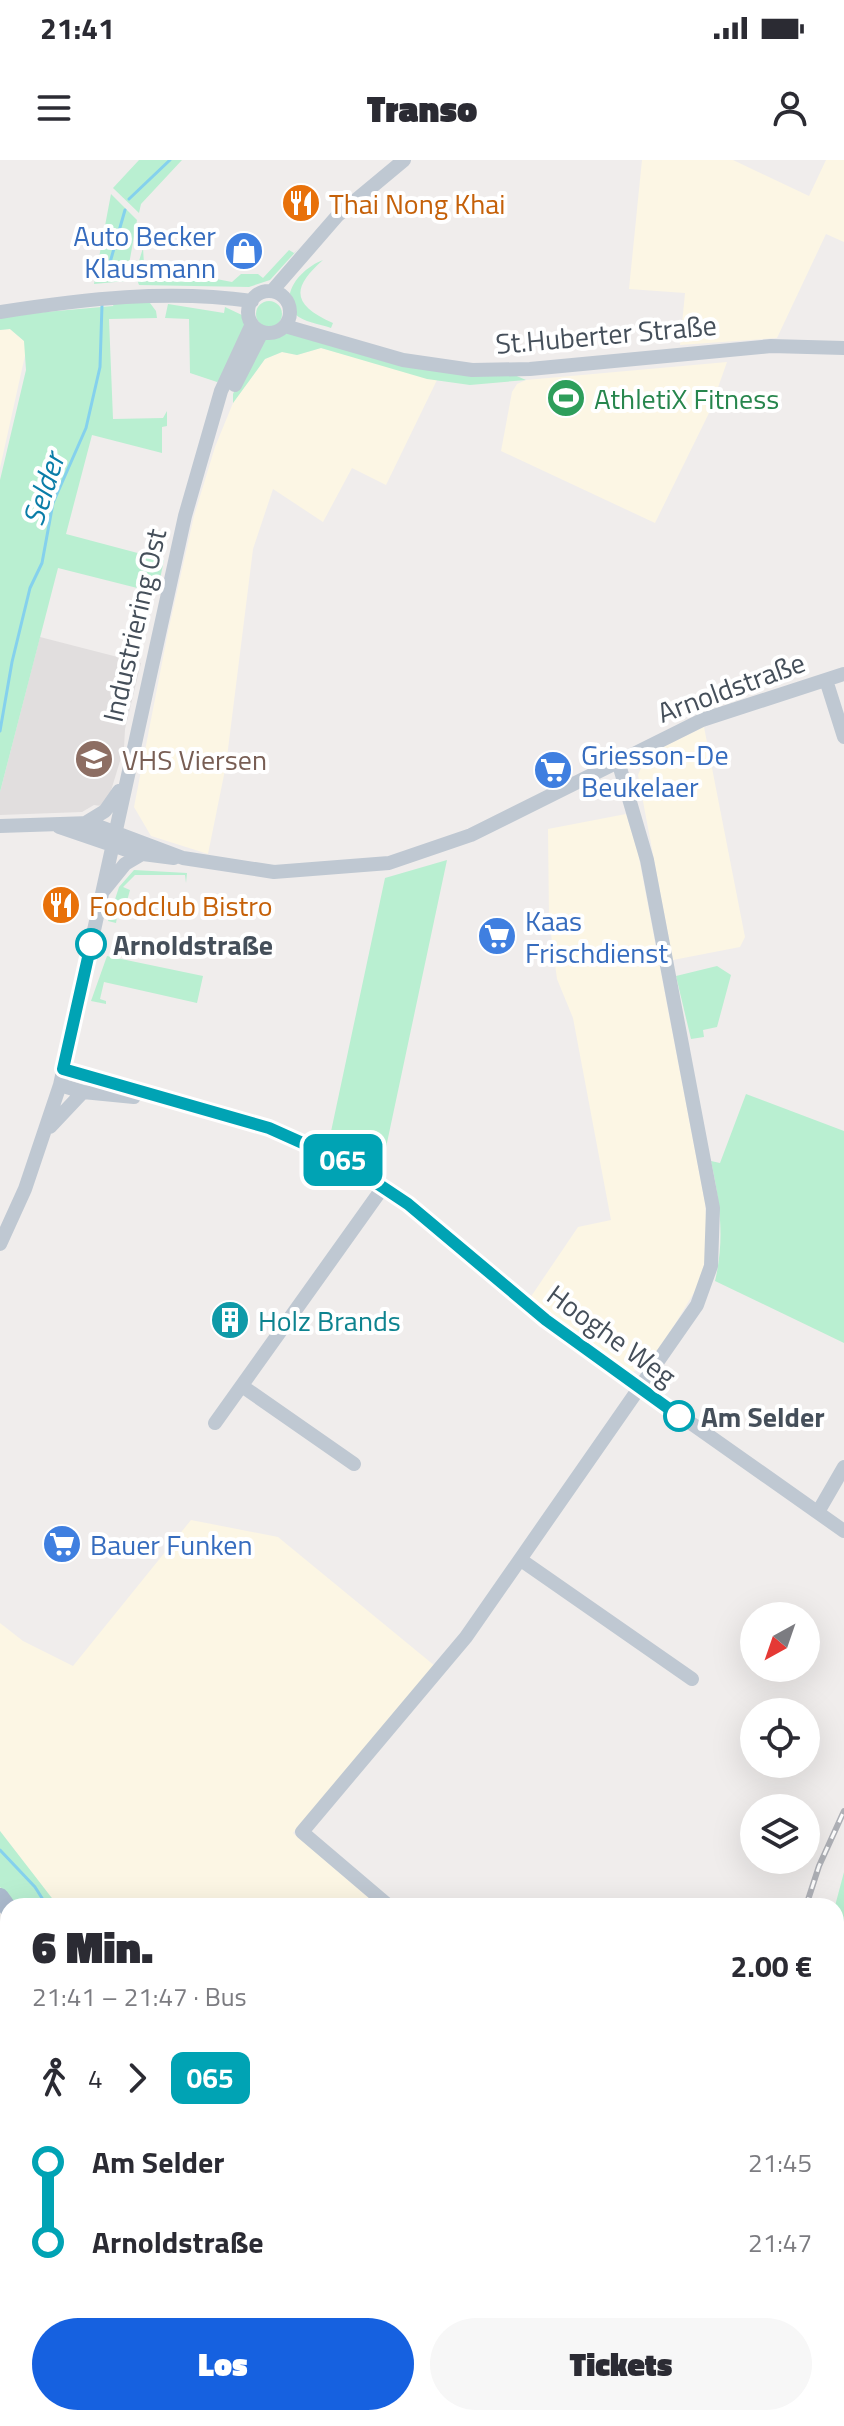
<!DOCTYPE html>
<html lang="de">
<meta charset="utf-8">
<style>
body{margin:0;font-family:"Titillium Web",sans-serif;background:#f7f7f7;color:#2b2b33;height:100vh;display:flex;flex-direction:column;font-size:30px;white-space:nowrap}
*{box-sizing:border-box;margin:0}
p{font-size:26px;color:#7c7c81}
.icon{flex:none;width:44px;height:44px;fill:none;stroke:currentColor;stroke-width:2;stroke-linecap:round;stroke-linejoin:round}
.map{position:relative;flex:1;overflow:hidden}
.drawer{position:absolute;left:0px;top:1738px;width:844px;height:528px;display:flex;flex-direction:column;background:#fff;border-radius:24px 24px 0 0;box-shadow:0 8px 32px #0002}
.drawer>*{flex:none}
.badge{padding:0 16px;border-radius:12px;font-size:28px;line-height:52px}
.needle{width:52px;rotate:220deg}
.buttons{position:absolute;left:740px;top:1442px;display:grid;gap:16px}
.buttons a{display:grid;place-items:center;width:80px;height:80px;border-radius:50%;background:#fff;box-shadow:0 8px 32px #0002;font-size:40px}
.map>.badge{position:absolute;translate:-50% -50%;box-shadow:0 0 0 4px #fff}
.legs{display:flex;align-items:center;gap:12px;height:88px;padding:0 32px;font-size:26px}
.legs p{margin-inline-start:auto}
.overview{display:flex;align-items:center;justify-content:space-between;height:136px;padding:0 32px}
h1{font-size:44px;font-weight:800;line-height:60px}
.button{display:flex;gap:16px;margin-top:auto;padding:16px 32px}
.button a{flex:1;height:92px;border-radius:48px;background:#1661e0;color:#fff;font-size:32px;font-weight:800;line-height:92px;text-align:center}
.button a+a{background:#f7f7f7;color:#2b2b33}
ul{padding:0 32px;list-style:none}
li{display:flex;align-items:center;gap:28px;height:80px;font-size:30px}
li i{display:grid;place-items:center;width:12px;height:100%;margin:0 10px;background:currentColor}
li i::after{content:'';width:20px;height:20px;margin:-10px;border:6px solid;border-radius:50%;background:#fff}
li p{margin-inline-start:auto}
li:first-child i{background:linear-gradient(#0000 50%,currentColor 0)}
li:last-child i{background:linear-gradient(currentColor 50%,#0000 0)}
.status{display:flex;justify-content:space-between;align-items:center;height:56px;padding:0 40px;background:#fff;direction:ltr}
.status svg{height:22px;fill:currentColor}
header{display:flex;justify-content:space-between;align-items:center;height:104px;padding:0 32px;background:#fff;font-size:36px;font-weight:800}
.map>svg:first-child{display:block}
.commercial{fill:#fcf6e4}
.education{fill:#e1dede}
.green{fill:#b9efd1}
.lines{fill:none;stroke-linecap:round;stroke-linejoin:round}
.stream{stroke:#85d1ed;stroke-width:3}
.minor{stroke:#bfc8d2;stroke-width:14}
.major{stroke:#abbacd;stroke-width:18}
.rail-casing{stroke:#afb1b7;stroke-width:6}
.rail{stroke:#fff;stroke-width:3;stroke-dasharray:9;stroke-linecap:butt}
.line-1-casing{stroke:#fff;stroke-width:18}
.line-1{stroke:#00a3b4;stroke-width:12}
.stop-1-dot{fill:#fff;stroke:#00a3b4;stroke-width:4}
.labels{text-anchor:middle;dominant-baseline:central;stroke-width:8;stroke-linejoin:round;paint-order:stroke}
.food-label{font-size:28px;fill:#c56008;stroke:#fff;text-anchor:start}
.shop-label{font-size:28px;fill:#366cbe;stroke:#fff;text-anchor:start}
.street-label{font-size:28px;fill:#454f5a;stroke:#fff}
.leisure-label{font-size:28px;fill:#27864d;stroke:#fff;text-anchor:start}
.education-label{font-size:28px;fill:#785e54;stroke:#fff;text-anchor:start}
.stop-label{font-size:28px;font-weight:bold;fill:#454f5a;stroke:#fff;text-anchor:start}
.culture-label{font-size:28px;fill:#0d838f;stroke:#fff;text-anchor:start}
.water-label{font-size:30px;font-style:italic;fill:#0a7da8;stroke:#fff}
</style>
<div class="status"><b>21:41</b><svg viewBox="0 0 49 12"><path d="M0 12V9h3v3zM5 12V6h3v6zM10 12V3h3v9zM15 12V0h3v12zM26 1h20v11H26zM47 4h2v5h-2z"/></svg></div>
<header><svg class="icon" aria-label="menu" viewBox="0 0 24 24"><path d="M4 6h16M4 12h16M4 18h16"/></svg>Transo<svg class="icon" aria-label="person" viewBox="0 0 24 24"><circle cx="12" cy="8" r="4"/><path d="M4 21q1-7 8-7t8 7"/></svg></header>
<div class="map">
<svg width="844" height="2266" viewBox="0 0 844 2266">
<rect width="100%" height="100%" fill="#f0edec"/>
<path class="commercial" d="M642,0H733L809,36L826,0H844V82L826,74L777,178L680,185L685,133L629,129Z
M10,169L24,181L26,191L0,308V170Z
M321,188L437,220L386,325L352,308L323,362L273,329L253,389L226,605L208,694L151,676L134,647L168,472L194,356L215,287L233,243L265,199L282,192L297,195Z
M727,202L709,253L655,363L501,291L512,232L517,224L526,220Z
M704,567L745,777L740,787L673,800L638,615L647,595Z
M626,654L638,693L705,1043L708,1090L698,1126L675,1164L649,1202L633,1212L584,1180L530,1138L578,1067L611,1060L573,858L557,819L549,759L548,669Z
M191,1360L278,1377L435,1506L293,1673L378,1746H58L0,1671V1463L23,1481L73,1506Z
M844,1870V2140L836,2132V1890Z
M836,2157L844,2165V2266H681L685,2258H836Z"/>
<path class="education" d="M40,477L141,503L125,569L124,588L110,634L101,646L94,645L82,652L0,655V632Z"/>
<path class="green" d="M139,0H182L141,44L139,53L113,28Z
M111,34L137,60L126,121L94,124Z
M143,88L144,104L159,103L161,113L206,114V117L232,122L241,114H258L263,118L289,90L294,93L299,88L270,120L249,127L139,125L135,114Z
M323,100C290,129 293,145 333,163L331,168C320,164 303,162 295,154C278,132 304,107 323,100Z
M147,139L156,151L157,158L109,159L113,259L163,258L167,251V266L162,267V293L92,275L66,374L164,400L157,433L58,408L0,632V320L26,210L24,181L10,169L0,170V156L113,146L116,140Z
M256 154a13 13 0 1 1 26 0a13 13 0 1 1-26 0Z
M168,144L224,153L225,147L244,156L247,165L221,220L217,222L190,213L189,159L165,158Z
M285,171L512,214L526,220L470,225L427,219L321,188L297,195L282,192L265,199L233,243V234L255,187L264,179Z
M447,700L381,1011L329,981L385,718Z
M134,710L187,713L186,723L185,715H135L123,727L130,730L127,741L120,740L116,763L108,761L119,727Z
M107,796L203,816L197,843L104,822L100,839L106,841V844L91,841Z
M717,806L731,815L717,867L703,870L704,877L691,879L676,816Z
M746,934L844,971V1183L715,1121C725,1079 720,1043 711,1001L720,1003Z
M0,1671L58,1746H15L0,1727Z
M844,1712V1765L836,1789L835,1746Z
M472,2258H527L535,2266H480Z"/>
<g class="lines">
<path class="stream" d="M129,39L170,0
M107,113L125,50
M0,571L12,502L30,428L42,403L53,343L86,268L100,207L102,145
M0,1690L35,1727L47,1746
M314,2266L325,2258"/>
<path class="minor" d="M272,131L338,55L404,0
M248 152a21 21 0 1 1 42 0a21 21 0 1 1-42 0Z
M0,152C84,139 167,129 252,141
M285,166L403,200L472,210L530,209L771,186L844,188
M235,225L262,172
M826,520L844,577
M87,662L105,651L119,631
M0,666L90,663L183,698L274,712L389,703L471,675L702,560L844,514
M59,667L135,693L174,698
M104,730L125,704L142,694
M63,909L269,968L362,1012L408,1044L566,1175L844,1371
M60,925L83,932L134,937
M50,967L83,932
M0,1084L25,1029L60,925L185,356L221,231L252,164
M242,1226L354,1304
M215,1263L384,1026
M818,1352L844,1307
M521,1400L692,1519
M389,1746L302,1672L466,1477L697,1145L711,1106L713,1048L647,700L618,601
M836,1872L844,1850
M0,2021L8,2020
M836,2142L844,2151
M341,2258V2266"/>
<path class="major" d="M0,1737L8,1748
M462,2258L471,2266"/>
<defs>
<path id="rail" d="M806,1746L819,1706L844,1651
M836,1808L844,1784
M652,2266L656,2258"/>
</defs>
<use href="#rail" class="rail-casing"/>
<use href="#rail" class="rail"/>
</g>
<g class="lines">
<defs>
<path id="line-1" d="M91,784L63,909L269,968L345,1002L408,1044L546,1160L679,1256"/>
</defs>
<use href="#line-1" class="line-1-casing"/>
<use href="#line-1" class="line-1"/>
</g>
<defs>
<symbol id="restaurant-disc" viewBox="-11 -11 22 22"><circle r="9.5" fill="#e8710a" stroke="#fff"/><path d="M-5-6h1v4h1v-4h1v4h1v-4h1v5L-1.5 .5V6h-2V.5L-5-1ZM5-6V6H3V1.5H1.5Q1.5-4 5-6Z" fill="#fff"/></symbol>
<symbol id="shop-disc" viewBox="-11 -11 22 22"><circle r="9.5" fill="#3f7fe0" stroke="#fff"/><path d="M-5-2.5h2.3a2.7 3.5 0 0 1 5.4 0H5L5.5 6h-11ZM-1.5-2.5h3a1.5 2.3 0 0 0-3 0Z" fill="#fff"/></symbol>
<symbol id="stadium-disc" viewBox="-11 -11 22 22"><circle r="9.5" fill="#2e9e5b" stroke="#fff"/><path d="M0-5a6.5 5 0 1 0 0 10a6.5 5 0 1 0 0-10ZM-3.5-1.8h7v3.6h-7Z" fill="#fff"/></symbol>
<symbol id="university-disc" viewBox="-11 -11 22 22"><circle r="9.5" fill="#8d6e63" stroke="#fff"/><path d="M0-5L7-2L0 1L-7-2ZM-4 1L0 2.5L4 1V4Q0 6-4 4Z" fill="#fff"/></symbol>
<symbol id="supermarket-disc" viewBox="-11 -11 22 22"><circle r="9.5" fill="#3f7fe0" stroke="#fff"/><path d="M-6-5.5h2.5l.6 2H6L4.5 2H-2.5L-4.4-4H-6ZM-1.5 3.2a1.3 1.3 0 1 0 .1 0ZM3 3.2a1.3 1.3 0 1 0 .1 0Z" fill="#fff"/></symbol>
<symbol id="building-disc" viewBox="-11 -11 22 22"><circle r="9.5" fill="#0f9aa8" stroke="#fff"/><path d="M-4-6H4V6H1V3H-1V6H-4ZM-2.5-4.3h1.7v1.8h-1.7ZM.8-4.3h1.7v1.8H.8ZM-2.5-1h1.7V.8h-1.7ZM.8-1h1.7V.8H.8Z" fill="#fff"/></symbol>
</defs>
<g fill-rule="evenodd">
<use href="#restaurant-disc" x="279" y="21" width="44" height="44"/>
<use href="#shop-disc" x="222" y="69" width="44" height="44"/>
<use href="#stadium-disc" x="544" y="216" width="44" height="44"/>
<use href="#university-disc" x="72" y="577" width="44" height="44"/>
<use href="#supermarket-disc" x="531" y="588" width="44" height="44"/>
<use href="#restaurant-disc" x="39" y="723" width="44" height="44"/>
<use href="#supermarket-disc" x="475" y="754" width="44" height="44"/>
<use href="#building-disc" x="208" y="1138" width="44" height="44"/>
<use href="#supermarket-disc" x="40" y="1362" width="44" height="44"/>
</g>
<g class="stop-1-dot">
<circle cx="91" cy="784" r="14"/>
<circle cx="679" cy="1256" r="14"/>
</g>
<g class="labels">
<g class="food-label">
<text x="329" y="43">Thai Nong Khai</text>
<text x="89" y="745">Foodclub Bistro</text>
</g>
<g class="shop-label">
<text x="216" y="75" text-anchor="end">Auto Becker<tspan x="216" dy="32">Klausmann</tspan></text>
<text x="581" y="594">Griesson-De<tspan x="581" dy="32">Beukelaer</tspan></text>
<text x="525" y="760">Kaas<tspan x="525" dy="32">Frischdienst</tspan></text>
<text x="90" y="1384">Bauer Funken</text>
</g>
<g class="street-label">
<text transform="translate(606 174) rotate(-5)">St.Huberter Straße</text>
<text transform="translate(134 465) rotate(-77)">Industriering Ost</text>
<text transform="translate(731 527) rotate(-20)">Arnoldstraße</text>
<text transform="translate(612 1175) rotate(36)">Hooghe Weg</text>
</g>
<g class="leisure-label">
<text x="594" y="238">AthletiX Fitness</text>
</g>
<g class="education-label">
<text x="122" y="599">VHS Viersen</text>
</g>
<g class="stop-label">
<text x="113" y="784">Arnoldstraße</text>
<text x="701" y="1256">Am Selder</text>
</g>
<g class="culture-label">
<text x="258" y="1160">Holz Brands</text>
</g>
<g class="water-label">
<text transform="translate(43 329) rotate(-72)">Selder</text>
</g>
</g>
</svg>
<div class="buttons">
<a><svg class="needle" viewBox="-14 -14 28 28"><path d="M0-13l5 13h-10z" fill="#e53935"/><path d="M0 13l5-13h-10z" fill="#7c7c81"/></svg></a>
<a><svg class="icon" aria-label="locate" viewBox="0 0 24 24"><circle cx="12" cy="12" r="6"/><path d="M12 2v4M12 18v4M2 12h4M18 12h4"/></svg></a>
<a><svg class="icon" aria-label="layers" viewBox="0 0 24 24"><path d="M12 4l9 5-9 5-9-5zM3 14l9 5 9-5"/></svg></a>
</div>
<b class="badge" style="left:343px;top:1000px;background:#00a3b4;color:#fff">065</b>
<section class="drawer">
<div class="overview"><div><h1>6 Min.</h1><p>21:41 – 21:47 · Bus</p></div><b>2.00 €</b></div>
<div class="legs"><svg class="icon" aria-label="walk" viewBox="0 0 24 24"><circle cx="13" cy="4" r="2"/><path d="M13 8l-2 6 4 7M11 14l-3 7M7 12l3-4h3l4 4"/></svg>4<svg class="icon" aria-label="forward" viewBox="0 0 24 24"><path d="M9 5l7 7-7 7"/></svg><b class="badge" style="background:#00a3b4;color:#fff">065</b></div>
<ul>
<li><i style="color:#00a3b4"></i><b>Am Selder</b><p>21:45</p></li>
<li><i style="color:#00a3b4"></i><b>Arnoldstraße</b><p>21:47</p></li>
</ul>
<div class="button"><a>Los</a><a>Tickets</a></div>
</section>
</div>
